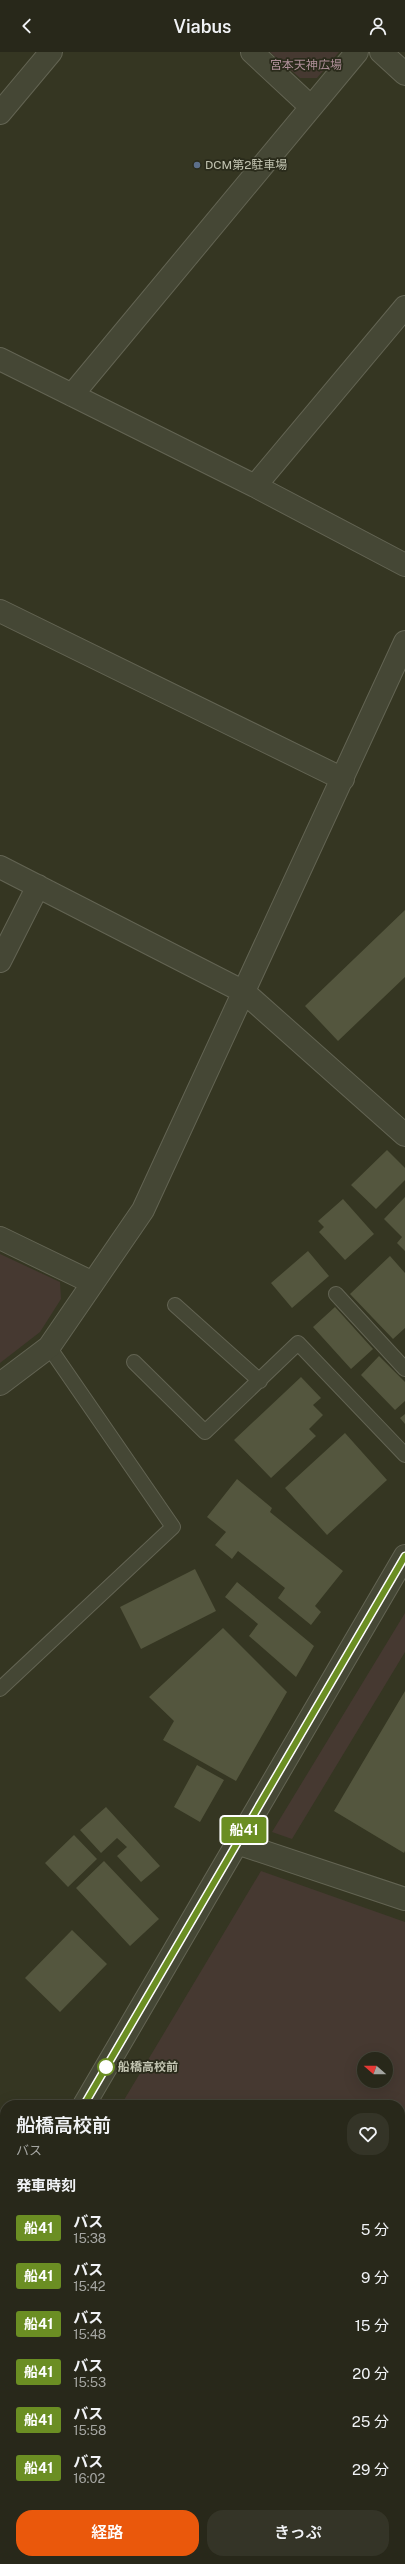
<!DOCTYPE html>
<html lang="ja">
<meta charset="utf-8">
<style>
body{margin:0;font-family:"Public Sans","Noto Sans JP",sans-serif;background:#343427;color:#f1f3f6;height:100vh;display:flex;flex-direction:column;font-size:15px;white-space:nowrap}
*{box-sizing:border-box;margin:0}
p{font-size:13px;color:#a5a6a2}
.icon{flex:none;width:22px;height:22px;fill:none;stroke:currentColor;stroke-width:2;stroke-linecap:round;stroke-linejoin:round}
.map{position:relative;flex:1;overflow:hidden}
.details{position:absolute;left:0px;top:2048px;width:405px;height:464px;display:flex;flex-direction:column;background:#28281a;border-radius:16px 16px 0 0;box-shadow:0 4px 16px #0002,0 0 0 1px #444439}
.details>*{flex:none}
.badge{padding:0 8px;border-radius:3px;font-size:14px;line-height:26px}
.needle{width:26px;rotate:290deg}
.controls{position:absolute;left:357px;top:2000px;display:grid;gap:8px}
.controls a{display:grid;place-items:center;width:36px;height:36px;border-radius:50%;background:#28281a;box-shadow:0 4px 16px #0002,0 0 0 1px #444439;font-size:20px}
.map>.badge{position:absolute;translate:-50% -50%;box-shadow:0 0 0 2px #fff}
h2{padding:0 16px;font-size:15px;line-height:36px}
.round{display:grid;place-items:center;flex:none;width:42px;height:42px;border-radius:16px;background:#343427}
.head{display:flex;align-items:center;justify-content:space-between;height:68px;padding:0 16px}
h1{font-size:19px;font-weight:600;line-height:30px}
.primary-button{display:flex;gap:8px;margin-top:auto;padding:8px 16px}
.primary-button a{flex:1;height:46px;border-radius:16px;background:#ea580c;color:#fff;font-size:16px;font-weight:600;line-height:46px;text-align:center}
.primary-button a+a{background:#343427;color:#f1f3f6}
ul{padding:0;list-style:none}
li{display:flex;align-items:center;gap:12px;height:48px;padding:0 16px}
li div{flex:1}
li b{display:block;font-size:15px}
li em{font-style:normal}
li .badge{min-width:44px;font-weight:700;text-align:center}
header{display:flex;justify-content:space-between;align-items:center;height:52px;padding:0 16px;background:#28281a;font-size:18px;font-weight:600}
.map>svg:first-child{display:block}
.green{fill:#463931;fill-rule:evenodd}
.building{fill:#54563e}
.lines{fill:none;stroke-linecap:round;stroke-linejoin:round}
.service-casing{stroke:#636453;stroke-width:16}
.minor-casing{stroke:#636453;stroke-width:24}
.tertiary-casing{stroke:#636453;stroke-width:24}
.service{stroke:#454735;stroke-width:14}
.minor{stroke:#454735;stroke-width:22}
.tertiary{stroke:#454735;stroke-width:22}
.line-casing{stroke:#fff;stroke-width:9}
.line{stroke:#6b8e23;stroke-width:6}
.service-dot{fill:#5c6f8a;stroke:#2a2b1b;stroke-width:1.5}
.stop-dot{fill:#fff;stroke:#6b8e23;stroke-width:2}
.labels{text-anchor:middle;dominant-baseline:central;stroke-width:3.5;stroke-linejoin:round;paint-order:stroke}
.park-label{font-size:12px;fill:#ad8e97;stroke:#2a2b1b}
.poi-label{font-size:12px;fill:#c1c3b0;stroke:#2a2b1b;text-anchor:start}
.stop-label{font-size:12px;font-weight:bold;fill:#c1c3b0;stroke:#2a2b1b;text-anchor:start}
</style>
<header><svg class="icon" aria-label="back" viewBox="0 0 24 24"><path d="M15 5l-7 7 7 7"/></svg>Viabus<svg class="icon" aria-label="person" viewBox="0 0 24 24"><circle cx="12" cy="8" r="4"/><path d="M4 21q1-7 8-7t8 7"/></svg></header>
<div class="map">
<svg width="405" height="2512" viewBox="0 0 405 2512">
<rect width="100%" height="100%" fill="#353622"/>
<path class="green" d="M270,0H339L317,26H300Z
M0,1202L60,1230L61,1247L40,1280L0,1311Z
M405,1561V1600L292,1787L272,1780Z
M261,1819L405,1870V2341H400V2053H121ZM364,2007H386V2029H364Z"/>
<path class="building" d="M405,858V925L338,989L305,954Z
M387,1098L405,1116V1128L376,1157L351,1133Z
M405,1145V1199L397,1191L402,1185L384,1167Z
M343,1147L374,1182L345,1208L319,1180L324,1175L318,1169Z
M308,1199L329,1224L292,1256L271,1231Z
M390,1204L405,1221V1276L393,1287L350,1242Z
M335,1255L373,1297L351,1317L313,1275Z
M379,1304L405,1330V1349L395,1358L361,1323Z
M301,1325L321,1346L313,1353L323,1363L309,1377L316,1384L271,1426L234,1388Z
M405,1362V1372L400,1366Z
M345,1381L387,1428L327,1483L285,1436Z
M237,1427L272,1456L270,1460L343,1519L315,1554L321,1560L311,1573L278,1546L285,1536L238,1499L232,1507L215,1493L226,1480L207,1465Z
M195,1517L216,1559L141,1597L120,1555Z
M237,1530L314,1594L296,1625L249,1584L258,1572L225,1545Z
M223,1576L287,1640L236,1729L163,1688L174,1669L149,1645Z
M405,1639V1799L404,1801L334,1759Z
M197,1713L224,1728L200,1770L174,1755Z
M106,1755L160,1814L141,1830L117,1804L127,1795L117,1786L101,1801L80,1778Z
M74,1783L97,1807L68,1835L45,1811Z
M104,1809L159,1867L130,1894L76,1836Z
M72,1878L107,1912L60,1960L25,1926Z
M0,2074L5,2078V2123L0,2131Z
M1,2266L5,2268V2311L0,2320Z
M400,2393L405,2394V2512H187L189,2507H400Z
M0,2413L5,2419V2493L0,2498Z
M5,2503V2507H55L60,2512H0V2508Z"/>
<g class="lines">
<defs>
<path id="service" d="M336,1242L405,1317
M175,1253L260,1329
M134,1310L205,1380L298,1291L405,1403
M0,1637L173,1475L49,1295"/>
<path id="minor" d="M252,0L310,54
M381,0L405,22
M0,307L255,434L405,513
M72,343L357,0
M255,434L405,255
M0,559L343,727
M0,815L244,940L405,1083
M0,909L38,834
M0,1186L93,1231
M0,1332L49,1295L143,1158L405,590
M237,1791L405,1847
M0,2242L5,2243
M400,2362L405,2363"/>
<path id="tertiary" d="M0,61L51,0
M84,2053L405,1504
M0,2197L5,2189"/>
</defs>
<use href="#service" class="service-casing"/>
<use href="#minor" class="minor-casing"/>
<use href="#tertiary" class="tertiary-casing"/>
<use href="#service" class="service"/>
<use href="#minor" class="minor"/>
<use href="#tertiary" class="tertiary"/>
</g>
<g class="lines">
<defs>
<path id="line" d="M84,2053L405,1504"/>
</defs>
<use href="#line" class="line-casing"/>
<use href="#line" class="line"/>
</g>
<circle class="service-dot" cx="197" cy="113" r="4"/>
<circle class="stop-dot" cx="106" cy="2015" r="8"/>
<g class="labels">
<g class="park-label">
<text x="306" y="13">宮本天神広場</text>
</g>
<g class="poi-label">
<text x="205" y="113">DCM第2駐車場</text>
</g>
<g class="stop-label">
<text x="118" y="2015">船橋高校前</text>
</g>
</g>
</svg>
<div class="controls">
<a><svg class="needle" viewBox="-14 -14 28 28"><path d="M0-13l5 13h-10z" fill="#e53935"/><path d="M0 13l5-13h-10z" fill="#a5a6a2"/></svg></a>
</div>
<b class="badge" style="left:244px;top:1778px;background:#6b8e23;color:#fff">船41</b>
<section class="details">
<div class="head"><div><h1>船橋高校前</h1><p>バス</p></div><a class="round"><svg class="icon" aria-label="heart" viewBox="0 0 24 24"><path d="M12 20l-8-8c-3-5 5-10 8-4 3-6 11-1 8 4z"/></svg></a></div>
<h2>発車時刻</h2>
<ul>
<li><span class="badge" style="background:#6b8e23;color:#fff">船41</span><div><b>バス</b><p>15:38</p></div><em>5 分</em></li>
<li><span class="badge" style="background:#6b8e23;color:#fff">船41</span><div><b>バス</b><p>15:42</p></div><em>9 分</em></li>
<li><span class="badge" style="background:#6b8e23;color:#fff">船41</span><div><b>バス</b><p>15:48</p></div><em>15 分</em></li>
<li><span class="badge" style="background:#6b8e23;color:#fff">船41</span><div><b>バス</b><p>15:53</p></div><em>20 分</em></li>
<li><span class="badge" style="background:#6b8e23;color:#fff">船41</span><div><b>バス</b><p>15:58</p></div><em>25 分</em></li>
<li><span class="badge" style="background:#6b8e23;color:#fff">船41</span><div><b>バス</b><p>16:02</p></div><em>29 分</em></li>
</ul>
<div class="primary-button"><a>経路</a><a>きっぷ</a></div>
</section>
</div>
